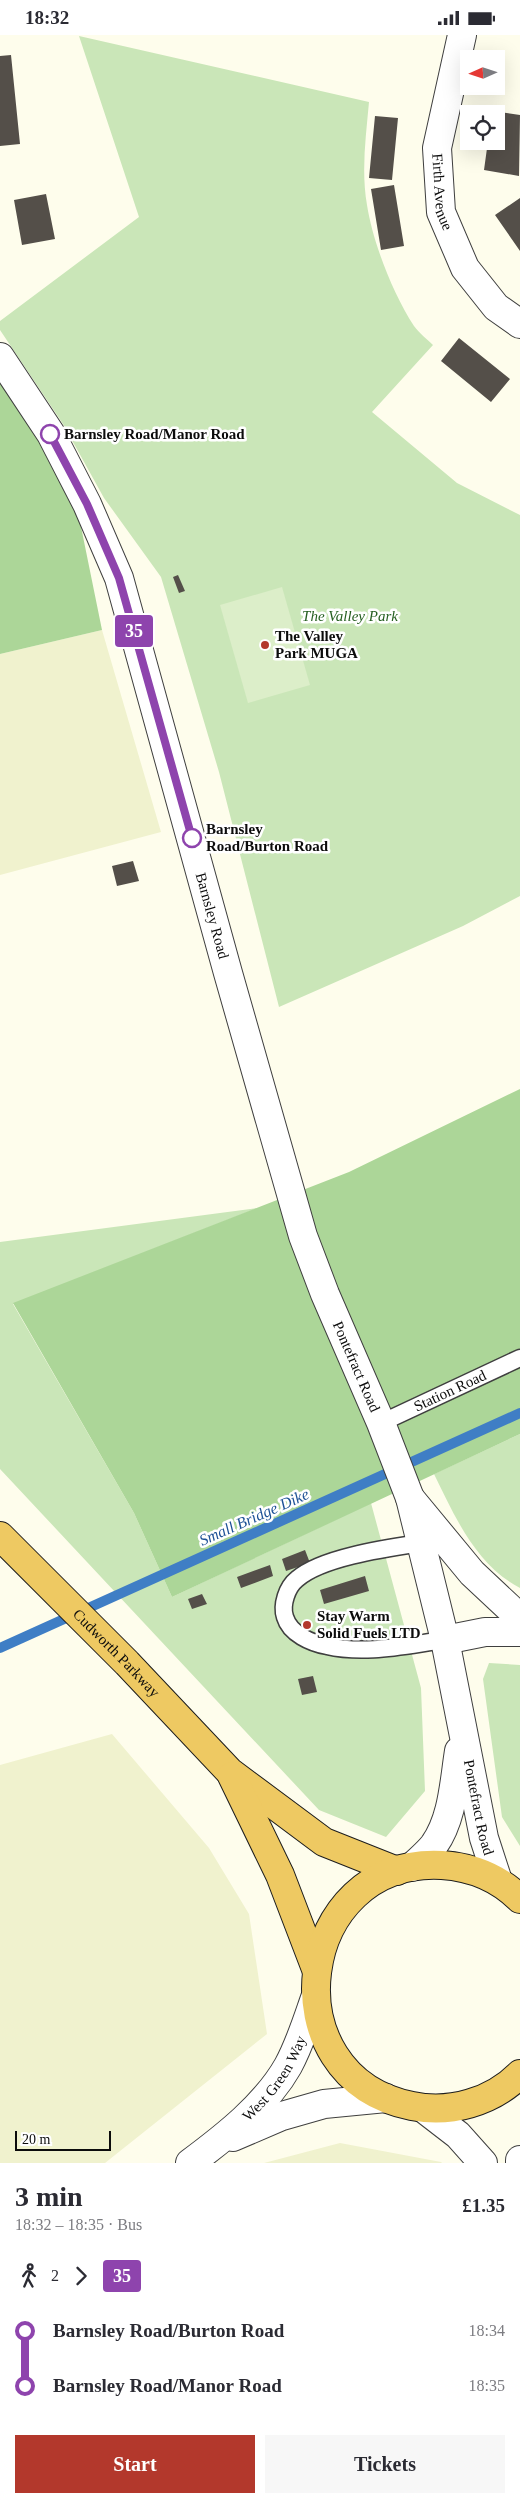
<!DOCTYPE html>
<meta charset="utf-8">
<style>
body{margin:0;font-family:Georgia,serif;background:#f7f7f7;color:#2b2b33;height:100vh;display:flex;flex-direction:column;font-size:19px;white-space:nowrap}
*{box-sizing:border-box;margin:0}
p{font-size:16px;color:#7c7c81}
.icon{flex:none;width:28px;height:28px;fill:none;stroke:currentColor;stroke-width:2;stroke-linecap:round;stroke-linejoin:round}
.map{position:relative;height:2128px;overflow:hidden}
.details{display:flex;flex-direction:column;background:#fff;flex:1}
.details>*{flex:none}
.badge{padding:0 10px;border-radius:4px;font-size:18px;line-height:32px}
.needle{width:32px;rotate:267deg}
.fabs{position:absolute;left:460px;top:15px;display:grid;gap:10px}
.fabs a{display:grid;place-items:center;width:45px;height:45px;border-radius:0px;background:#fff;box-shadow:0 5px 20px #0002;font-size:25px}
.scale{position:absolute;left:15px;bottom:12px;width:96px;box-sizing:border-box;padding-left:5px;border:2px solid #0c0c0c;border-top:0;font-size:14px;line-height:18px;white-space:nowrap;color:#0c0c0c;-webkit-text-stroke:4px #fff;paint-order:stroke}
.map>.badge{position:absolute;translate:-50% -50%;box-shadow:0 0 0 2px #fff}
.legs{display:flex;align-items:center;gap:8px;height:55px;padding:0 15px;font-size:16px}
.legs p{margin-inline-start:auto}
.headline{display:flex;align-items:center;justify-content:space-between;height:85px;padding:0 15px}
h1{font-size:28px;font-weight:700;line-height:38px}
.cta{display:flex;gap:10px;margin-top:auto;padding:10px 15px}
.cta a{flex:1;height:58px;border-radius:0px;background:#b3382c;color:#fff;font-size:20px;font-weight:700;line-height:58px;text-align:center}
.cta a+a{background:#f7f7f7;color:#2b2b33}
ul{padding:0 15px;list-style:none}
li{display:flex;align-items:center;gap:18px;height:55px;font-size:19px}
li i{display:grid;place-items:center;width:8px;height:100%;margin:0 6px;background:currentColor}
li i::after{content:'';width:12px;height:12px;margin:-6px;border:4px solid;border-radius:50%;background:#fff}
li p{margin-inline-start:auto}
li:first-child i{background:linear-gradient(#0000 50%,currentColor 0)}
li:last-child i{background:linear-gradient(currentColor 50%,#0000 0)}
.status{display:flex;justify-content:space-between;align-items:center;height:35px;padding:0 25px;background:#fff;direction:ltr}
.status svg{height:14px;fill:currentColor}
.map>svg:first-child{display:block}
.farmland{fill:#f0f2ce}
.green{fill:#cae6b8}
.forest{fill:#acd698}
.pitch{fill:#dceec9}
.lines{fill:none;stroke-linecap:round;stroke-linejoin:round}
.stream{stroke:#3f7ec5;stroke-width:10}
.building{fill:#544f49}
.service-casing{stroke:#3f3f3f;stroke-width:19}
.minor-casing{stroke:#3f3f3f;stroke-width:30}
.tertiary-casing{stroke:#3f3f3f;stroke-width:30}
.trunk-casing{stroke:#1d1d1d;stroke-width:30}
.service{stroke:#fff;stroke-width:16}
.minor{stroke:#fff;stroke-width:28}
.tertiary{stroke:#fff;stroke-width:28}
.trunk{stroke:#eec962;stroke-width:28}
.line-1-casing{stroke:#fff;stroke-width:11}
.line-1{stroke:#8e44ad;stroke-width:8}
.stop-1-dot{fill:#fff;stroke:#8e44ad;stroke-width:2.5}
.poi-dot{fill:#b3382c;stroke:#fff;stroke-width:2}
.labels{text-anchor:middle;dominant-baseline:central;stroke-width:5;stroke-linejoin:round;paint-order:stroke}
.street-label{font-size:15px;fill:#0c0c0c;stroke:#fff}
.stop-label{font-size:15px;font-weight:bold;fill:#0c0c0c;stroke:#fff;text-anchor:start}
.park-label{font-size:15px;font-style:italic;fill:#255f20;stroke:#fff}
.poi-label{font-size:15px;font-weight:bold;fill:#0c0c0c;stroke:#fff;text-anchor:start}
.water-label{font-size:16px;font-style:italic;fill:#1d5196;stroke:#fff}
</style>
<div class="status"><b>18:32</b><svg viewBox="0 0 49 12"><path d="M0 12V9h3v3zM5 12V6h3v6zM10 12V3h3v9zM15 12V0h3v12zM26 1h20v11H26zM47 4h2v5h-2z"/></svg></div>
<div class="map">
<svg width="520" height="2128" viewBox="0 0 520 2128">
<rect width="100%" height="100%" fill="#fefdec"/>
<path class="farmland" d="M102,595L161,797L0,840V619Z
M112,1699L209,1813L249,1879L267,1999L105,2128H0V1730Z
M340,2108L441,2127L442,2128H264Z"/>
<path class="green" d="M79,1L369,67C366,101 361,136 367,170C373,208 393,259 414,291C419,298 427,304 433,310L372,377L457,448L520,480V861L463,891L279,972L219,737L161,542L104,463L63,389L0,295V286L139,182Z
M258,1173L13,1269L134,1478L172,1562L371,1468L421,1653L425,1756L386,1802L319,1775L0,1434V1207Z
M520,1399V1553C476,1530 455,1482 434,1439Z
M489,1628L520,1630V1811L502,1782L483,1644Z"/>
<path class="forest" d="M0,343L22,371L77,472L102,595L0,619Z
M520,1054V1399L172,1562L134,1478L13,1268L349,1137Z"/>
<path class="pitch" d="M282,552L310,650L248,668L220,570Z"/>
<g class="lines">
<path class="stream" d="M0,1613L520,1378"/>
</g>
<path class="building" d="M11,20L20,109L0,111V21Z
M493,76L520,80L519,141L484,135L488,106H496V79H493Z
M375,81L398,83L392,145L369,143Z
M394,150L404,211L381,215L371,154Z
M46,159L55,204L22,210L14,165Z
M520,163V216L495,180Z
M459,303L510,344L491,367L441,326Z
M178,540L185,556L179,558L173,542Z
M133,826L139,846L117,851L112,831Z
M305,1515L310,1528L286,1536L282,1524Z
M270,1530L273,1541L241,1553L237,1542Z
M365,1541L369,1556L324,1569L320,1555Z
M202,1559L207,1569L192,1574L188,1564Z
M313,1641L317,1657L302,1660L298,1644Z"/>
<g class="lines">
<defs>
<g id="service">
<path id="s1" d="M381,1388L520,1323"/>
<path d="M421,1508C388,1513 322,1522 297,1544C287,1552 281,1570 285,1582C290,1599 311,1608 327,1611C366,1620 406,1610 445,1605"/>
</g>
<g id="minor">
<path id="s2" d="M462,0L437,113L441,177L465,233L496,272L520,289"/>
<path d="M410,1463L472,1538L520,1583"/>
<path d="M445,1605L485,1597H520"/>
</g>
<g id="tertiary">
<path id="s3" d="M0,322L51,399L87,469L119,543L228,938L303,1201L325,1259L381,1388L410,1463L445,1605L484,1803L498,1846"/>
<path d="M412,1832C419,1825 428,1818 434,1810C453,1783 454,1747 459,1716"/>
<path d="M423,2073L458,2100L483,2128"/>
<path d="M233,2102L282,2081L324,2069L386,2063"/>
<path id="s4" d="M190,2128C225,2102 266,2070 288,2031C300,2009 307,1986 315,1963"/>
<path d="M520,2128V2125"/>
</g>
<g id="trunk">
<path id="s5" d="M0,1501L127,1628L230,1737L324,1807L397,1836"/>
<path d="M232,1741L280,1840L316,1934"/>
<path d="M520,1864C499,1843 471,1832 442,1830C295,1822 266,2042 412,2071C450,2079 492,2067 520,2039"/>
</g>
</defs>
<use href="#service" class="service-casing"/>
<use href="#minor" class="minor-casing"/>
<use href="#tertiary" class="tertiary-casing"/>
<use href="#trunk" class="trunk-casing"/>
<use href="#service" class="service"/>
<use href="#minor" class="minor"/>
<use href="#tertiary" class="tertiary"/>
<use href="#trunk" class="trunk"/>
</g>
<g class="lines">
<defs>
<path id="line-1" d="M50,399L87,469L119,543L192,803"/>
</defs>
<use href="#line-1" class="line-1-casing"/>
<use href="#line-1" class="line-1"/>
</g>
<g class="stop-1-dot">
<circle cx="50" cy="399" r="9"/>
<circle cx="192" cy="803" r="9"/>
</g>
<g class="poi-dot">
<circle cx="265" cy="610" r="5"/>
<circle cx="307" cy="1590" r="5"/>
</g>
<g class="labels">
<g class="street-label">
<text stroke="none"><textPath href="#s2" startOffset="160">Firth Avenue</textPath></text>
<text stroke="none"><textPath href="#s3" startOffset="602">Barnsley Road</textPath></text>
<text stroke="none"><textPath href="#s3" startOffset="1076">Pontefract Road</textPath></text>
<text stroke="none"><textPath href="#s1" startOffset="76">Station Road</textPath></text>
<text stroke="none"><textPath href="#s5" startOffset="165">Cudworth Parkway</textPath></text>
<text stroke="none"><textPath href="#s3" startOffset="1535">Pontefract Road</textPath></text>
<text stroke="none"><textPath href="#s4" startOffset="121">West Green Way</textPath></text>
</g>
<g class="stop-label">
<text x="64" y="399">Barnsley Road/Manor Road</text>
<text x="206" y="794">Barnsley<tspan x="206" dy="17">Road/Burton Road</tspan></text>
</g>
<g class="park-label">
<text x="350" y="581">The Valley Park</text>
</g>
<g class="poi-label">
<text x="275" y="601">The Valley<tspan x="275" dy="17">Park MUGA</tspan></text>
<text x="317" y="1581">Stay Warm<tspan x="317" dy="17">Solid Fuels LTD</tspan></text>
</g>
<g class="water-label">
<text transform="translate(254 1482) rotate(-24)">Small Bridge Dike</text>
</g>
</g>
</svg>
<div class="fabs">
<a><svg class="needle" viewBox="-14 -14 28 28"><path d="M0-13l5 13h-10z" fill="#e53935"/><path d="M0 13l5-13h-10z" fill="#7c7c81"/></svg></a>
<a><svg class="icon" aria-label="locate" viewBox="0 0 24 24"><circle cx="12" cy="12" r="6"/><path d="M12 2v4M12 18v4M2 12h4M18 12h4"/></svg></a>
</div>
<div class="scale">20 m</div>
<b class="badge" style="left:134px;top:596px;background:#8e44ad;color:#fff">35</b>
</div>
<section class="details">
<div class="headline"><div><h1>3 min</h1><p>18:32 – 18:35 · Bus</p></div><b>£1.35</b></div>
<div class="legs"><svg class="icon" aria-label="walk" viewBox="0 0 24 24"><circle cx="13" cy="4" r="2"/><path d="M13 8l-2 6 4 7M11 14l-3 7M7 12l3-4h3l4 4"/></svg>2<svg class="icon" aria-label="forward" viewBox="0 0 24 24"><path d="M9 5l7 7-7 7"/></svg><b class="badge" style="background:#8e44ad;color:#fff">35</b></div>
<ul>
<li><i style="color:#8e44ad"></i><b>Barnsley Road/Burton Road</b><p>18:34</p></li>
<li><i style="color:#8e44ad"></i><b>Barnsley Road/Manor Road</b><p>18:35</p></li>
</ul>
<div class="cta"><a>Start</a><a>Tickets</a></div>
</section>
